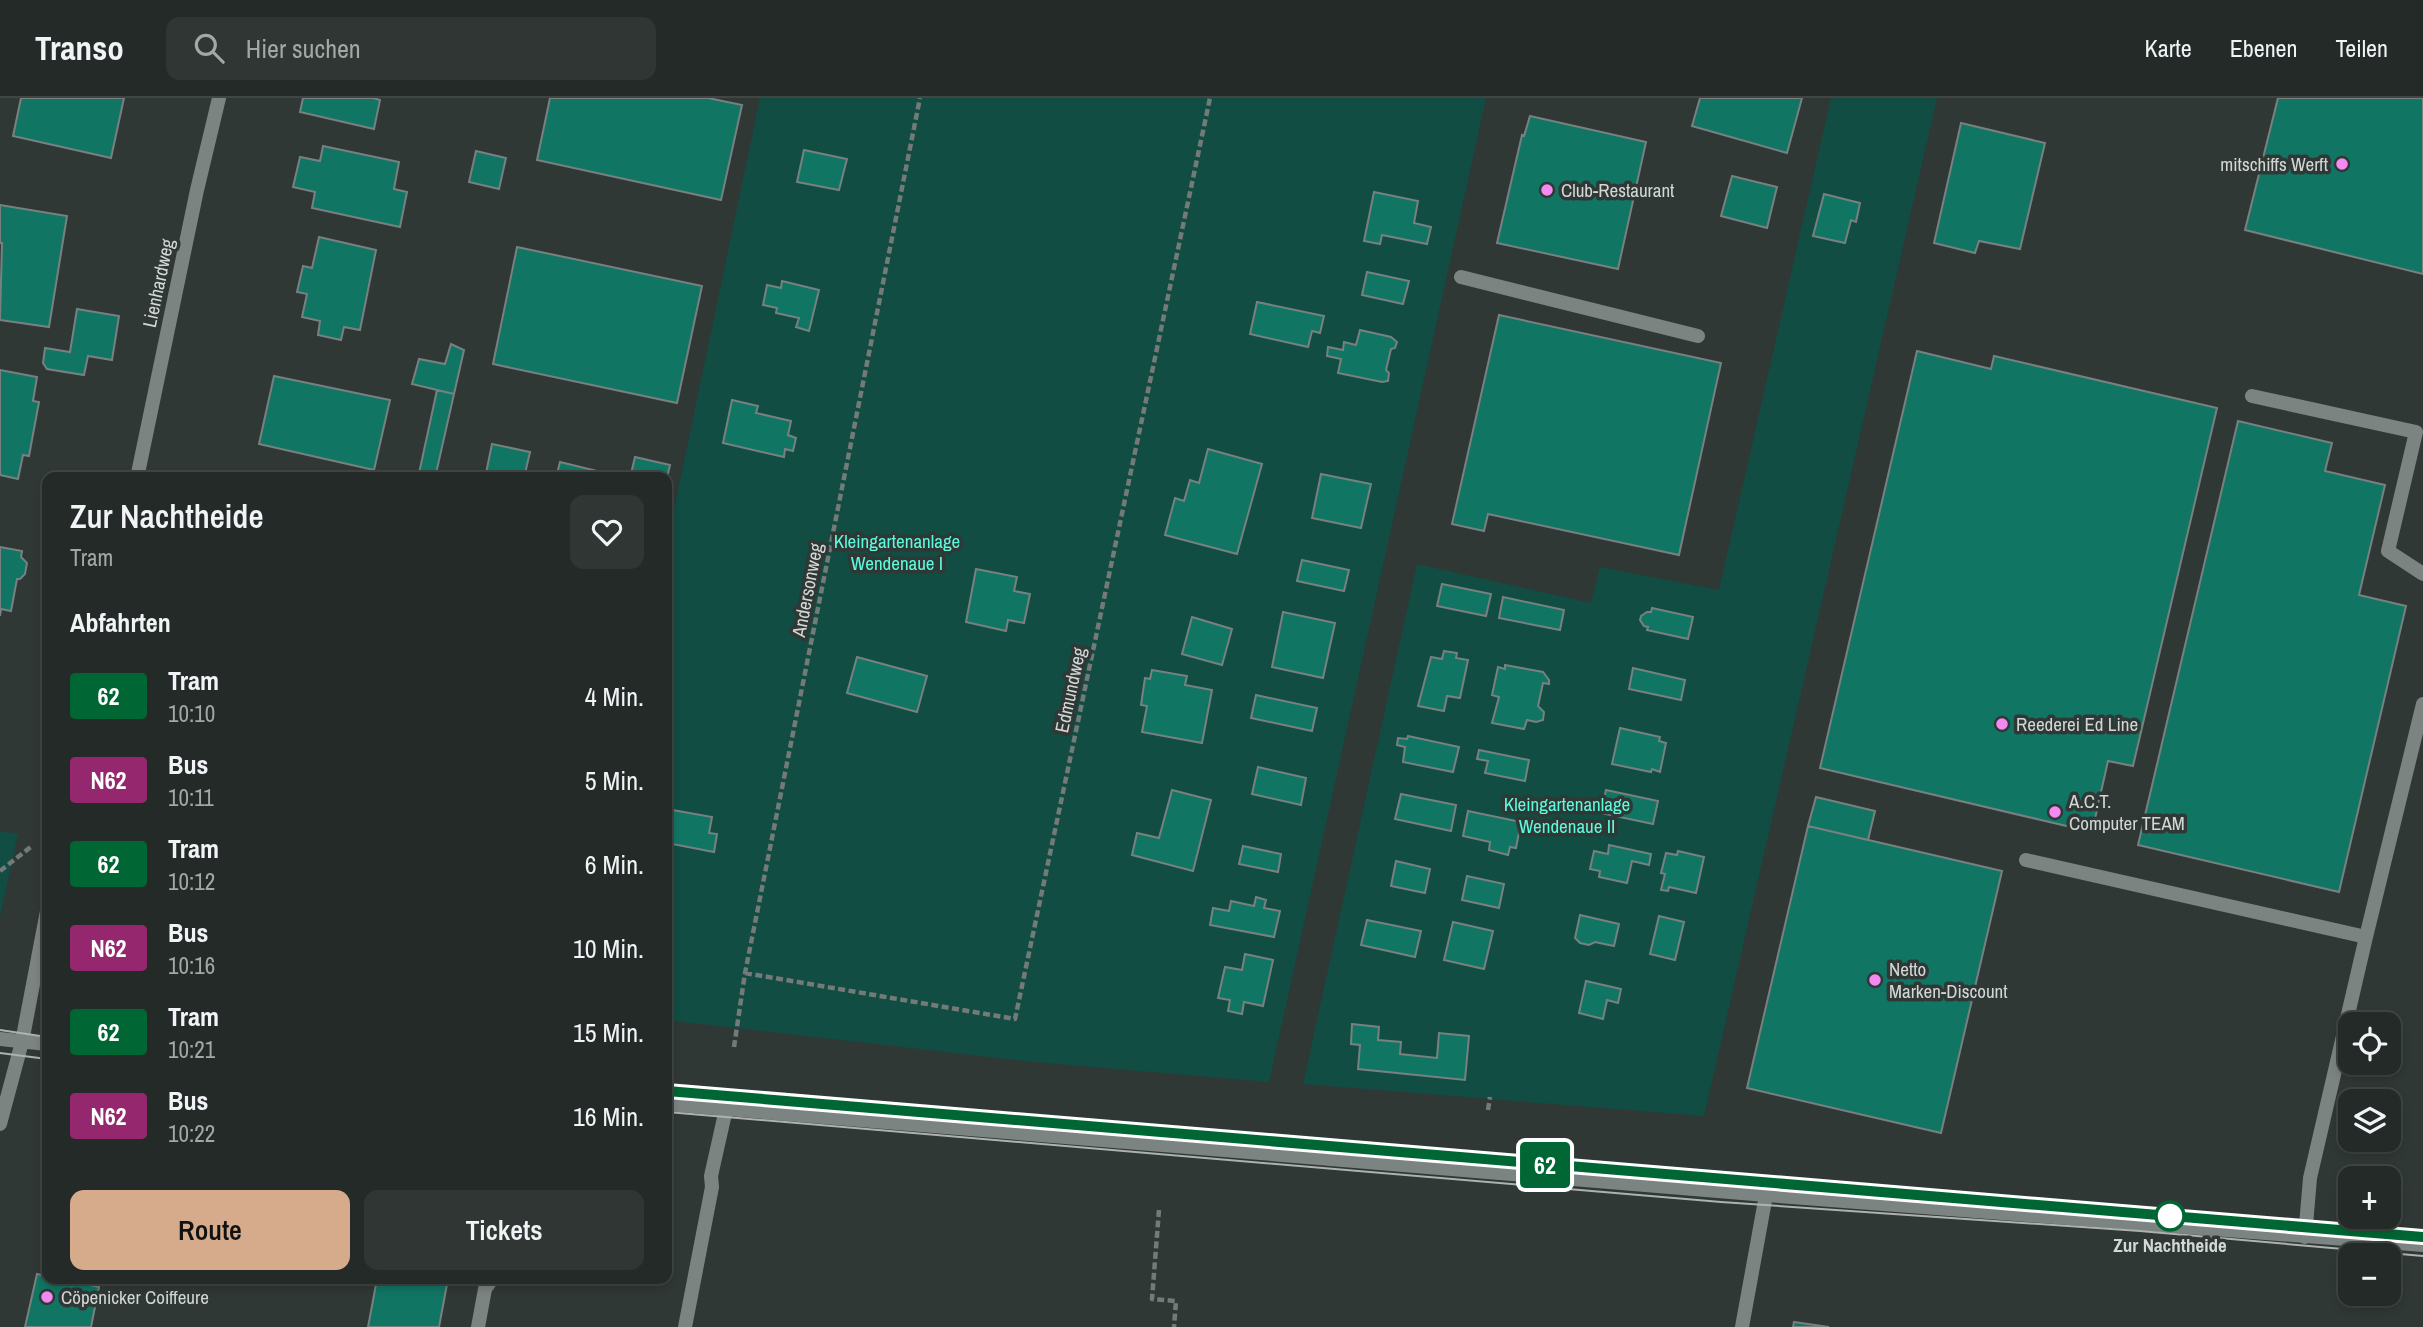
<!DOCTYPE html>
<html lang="de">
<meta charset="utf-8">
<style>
body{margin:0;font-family:"Archivo Narrow",sans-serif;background:#303634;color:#f1f3f6;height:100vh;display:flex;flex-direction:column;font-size:26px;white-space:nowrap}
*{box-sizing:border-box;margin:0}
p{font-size:23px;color:#a3a7a8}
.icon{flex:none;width:38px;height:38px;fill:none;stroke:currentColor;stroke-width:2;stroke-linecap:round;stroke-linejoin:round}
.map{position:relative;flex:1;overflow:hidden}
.panel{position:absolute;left:42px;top:374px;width:630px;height:812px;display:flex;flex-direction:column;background:#242a28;border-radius:14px;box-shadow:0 4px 10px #0003,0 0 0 2px #414645}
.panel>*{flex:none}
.badge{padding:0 14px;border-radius:5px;font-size:24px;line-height:46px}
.tools{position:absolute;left:2338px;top:914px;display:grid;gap:14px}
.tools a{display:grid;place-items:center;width:63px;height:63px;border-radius:14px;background:#242a28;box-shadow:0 4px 10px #0003,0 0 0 2px #414645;font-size:35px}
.map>.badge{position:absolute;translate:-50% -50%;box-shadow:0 0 0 4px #fff}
h2{padding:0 28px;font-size:26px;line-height:63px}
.round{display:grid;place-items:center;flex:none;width:74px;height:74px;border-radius:14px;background:#303634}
.headline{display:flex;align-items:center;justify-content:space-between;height:119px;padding:0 28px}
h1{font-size:33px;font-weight:600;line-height:52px}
.primary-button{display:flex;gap:14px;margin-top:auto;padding:14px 28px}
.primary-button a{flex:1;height:80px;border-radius:14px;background:#d6ab8b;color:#111;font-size:28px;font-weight:600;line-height:80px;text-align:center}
.primary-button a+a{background:#303634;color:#f1f3f6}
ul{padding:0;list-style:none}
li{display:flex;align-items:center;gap:21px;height:84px;padding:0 28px}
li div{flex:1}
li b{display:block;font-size:26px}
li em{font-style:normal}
li .badge{min-width:77px;font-weight:700;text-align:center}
header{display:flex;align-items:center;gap:42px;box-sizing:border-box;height:98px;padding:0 35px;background:#242a28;border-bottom:2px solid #414645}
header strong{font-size:33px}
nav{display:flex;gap:38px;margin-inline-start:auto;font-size:24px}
.search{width:490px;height:63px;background:#303634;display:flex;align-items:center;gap:18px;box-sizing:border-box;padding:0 24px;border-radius:14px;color:#a3a7a8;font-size:26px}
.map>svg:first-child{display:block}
.green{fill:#114d43}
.building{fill:#117564;stroke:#78817f;stroke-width:2}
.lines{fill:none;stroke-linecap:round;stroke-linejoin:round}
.path{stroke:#737a78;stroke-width:4.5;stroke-dasharray:7 3.5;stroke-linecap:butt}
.service{stroke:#7c8482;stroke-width:14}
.minor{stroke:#7c8482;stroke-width:14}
.tram{stroke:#adb2b0;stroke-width:2}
.line-casing{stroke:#fff;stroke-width:16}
.line{stroke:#063;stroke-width:10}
.poi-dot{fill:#f38af1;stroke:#303836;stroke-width:2.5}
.stop-dot{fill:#fff;stroke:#063;stroke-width:3.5}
.labels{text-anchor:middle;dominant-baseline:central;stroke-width:7;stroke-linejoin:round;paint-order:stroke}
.poi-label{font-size:19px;fill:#d3d7d6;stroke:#303836;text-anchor:start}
.street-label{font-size:19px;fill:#d3d7d6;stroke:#303836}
.park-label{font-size:19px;fill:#5bfcde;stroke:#303836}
.stop-label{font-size:19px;font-weight:bold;fill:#d3d7d6;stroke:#303836}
</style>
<header>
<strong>Transo</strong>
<div class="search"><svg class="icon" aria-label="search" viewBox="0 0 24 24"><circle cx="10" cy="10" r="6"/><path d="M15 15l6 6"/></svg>Hier suchen</div>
<nav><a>Karte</a><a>Ebenen</a><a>Teilen</a></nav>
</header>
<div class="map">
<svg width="2423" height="1229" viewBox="0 0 2423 1229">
<rect width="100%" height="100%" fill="#303836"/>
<path class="green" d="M760,0H1486L1269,984L1024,963L667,922V445Z
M1831,0H1937L1704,1018L1303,986L1417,466L1591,505L1600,469L1719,492Z
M0,733L18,736L0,818Z"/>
<path class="building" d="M21,0H124L111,60L13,38Z
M303,0H373L380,2L374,31L300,14Z
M550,0H708L742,7L721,102L537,62Z
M1700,0H1802L1787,55L1692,28Z
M2278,0H2423V176L2245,132Z
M1530,18L1646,44L1618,171L1497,145L1522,37L1524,38Z
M1961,25L2045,45L2020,151L1979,143L1975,155L1934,145Z
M323,48L399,64L394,91L407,94L400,129L312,110L315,94L293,89L300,59L320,63Z
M804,52L847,61L839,92L797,84Z
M476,53L506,60L499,91L469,84Z
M1732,78L1777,89L1767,130L1721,118Z
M1374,94L1418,103L1414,125L1431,129L1427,146L1382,137L1380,146L1364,143Z
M1824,96L1860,105L1856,124L1851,122L1845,145L1813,138Z
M0,107L67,118L49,229L0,222L2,145H0Z
M319,139L376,152L360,232L344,229L341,242L318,237L320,223L302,219L307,196L297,194L303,168L312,170Z
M517,149L702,188L677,305L493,266Z
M1367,174L1409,183L1403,206L1362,197Z
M782,183L819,192L809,233L796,229L799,220L776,215L777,210L763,207L767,187L781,190Z
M1257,204L1324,218L1320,235L1312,233L1308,249L1250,236Z
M77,211L119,218L112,262L88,258L84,277L47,271L43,265L45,250L70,254Z
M1499,217L1721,265L1679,457L1488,416L1484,433L1452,426Z
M1360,232L1391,239L1397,244L1395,250L1391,251L1386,272L1389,275L1388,283L1382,284L1338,275L1341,261L1327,258L1328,249L1343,252L1344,244L1356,247Z
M451,246L464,252L454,296L412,286L419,261L445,266Z
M1917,253L1991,271L1994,258L2217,310L2133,668L2108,663L2092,734L1820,670Z
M0,272L37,279L33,303L39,304L29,358L23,357L18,381L0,377Z
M274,278L390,302L374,372L259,346Z
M437,292L454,296L435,380H418Z
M732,302L758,308L756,315L791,323L788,337L796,340L793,353L785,351L784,359L723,345Z
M2238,323L2332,345L2325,373L2385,387L2359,497L2406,508L2339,794L2138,747Z
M492,346L530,354L524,380H485Z
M1208,351L1262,366L1237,456L1165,437L1175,400L1184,403L1190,382L1199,385Z
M635,359L670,367L667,380H630Z
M560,364L597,373L596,380H556Z
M1321,376L1371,386L1361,430L1312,420Z
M0,449L22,453L21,459L27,465L25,476L20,481H17L11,513L1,511L0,518Z
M1302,462L1349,472L1344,493L1297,483Z
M976,471L1017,479L1014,493L1030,496L1024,525L1008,522L1006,533L966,524Z
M1442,486L1491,496L1486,518L1437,508Z
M1503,499L1564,512L1560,532L1499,520Z
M1652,510L1693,519L1688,541L1647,532L1648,529L1644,528L1640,522L1641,518L1647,514H1651Z
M1283,514L1335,525L1323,580L1272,569Z
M1192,519L1232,531L1222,567L1182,556Z
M1444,553L1457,555L1456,560L1468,562L1460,600L1447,598L1444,613L1418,608L1431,559L1442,561Z
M857,559L927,578L917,614L847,595Z
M1505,567L1543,574L1549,582V586L1543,585L1538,608L1544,614L1543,622L1536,624L1527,622L1524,631L1492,625L1499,599L1492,597L1498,569L1505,571Z
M1633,570L1685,582L1681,602L1629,591Z
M1152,572L1187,578L1185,587L1212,592L1202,645L1142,634L1147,608L1141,607L1145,580L1150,581Z
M1256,597L1317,610L1312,633L1251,620Z
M1620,630L1660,639L1659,643L1666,645L1660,674L1652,671L1651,674L1612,666Z
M1408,638L1459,649L1453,674L1403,664L1405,649L1397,647L1398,640L1407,641Z
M1479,652L1529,662L1525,683L1485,675L1488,663L1477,661Z
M1258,669L1306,680L1301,707L1252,696Z
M1172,692L1211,702L1193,773L1132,757L1137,735L1159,740Z
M1606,692L1658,703L1653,726L1601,715Z
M1401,696L1456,707L1451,733L1395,721Z
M1816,699L1875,713L1868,742L1808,728Z
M667,711L712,719L709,735L717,736L714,754L667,745Z
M1468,713L1521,724L1516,750L1510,749L1508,757L1489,752L1490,744L1463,738Z
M1808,728L2002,773L1941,1035L1747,990Z
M1609,747L1651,756L1649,767L1632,763L1627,785L1599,779L1600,773L1590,771L1594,753L1608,756Z
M1243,748L1281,756L1278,774L1239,766Z
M1678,753L1704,759L1696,795L1669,789L1668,793L1661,792L1665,776L1661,775L1666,755L1677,757Z
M1396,763L1430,771L1425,795L1391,788Z
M1467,778L1504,786L1499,810L1462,802Z
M1256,799L1266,802L1264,810L1280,813L1274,839L1210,827L1213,810L1229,813L1231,803L1254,808Z
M1580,817L1619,826L1614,848L1595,844L1589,847L1580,845L1575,840Z
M1659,818L1684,824L1675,862L1650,856Z
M1367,822L1421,833L1415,859L1361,847Z
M1453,824L1493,833L1484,871L1444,862Z
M1245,856L1273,862L1263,908L1244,904L1242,916L1228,913L1230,902L1218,900L1225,869L1242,872Z
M1586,883L1621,891L1618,905L1607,902L1603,921L1579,915Z
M1352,926L1379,929L1378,942L1401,944L1400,956L1437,960L1439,935L1469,938L1465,982L1358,971L1360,947L1351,946Z
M37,1176L47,1178V1181H63L99,1189L91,1229H25Z
M377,1181H448L439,1229H368Z
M1794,1224L1829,1229H1793Z"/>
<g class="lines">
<path class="path" d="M0,773L32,748
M745,875L1015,921L1210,0
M734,949L745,875L920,0
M1488,1012L1490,999
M1159,1112L1152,1201L1176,1203L1174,1229"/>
<path class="service" d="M1461,179L1698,238
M2252,298L2416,334L2388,453L2423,476
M2026,762L2366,839
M2305,1139L2310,1080L2366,839L2423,606
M478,1229L485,1191L492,1181
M1742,1229L1766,1097"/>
<path class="minor" d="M137,380L197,92L219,0
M0,941L47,946
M667,1006L1766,1097L2423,1147
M0,1026L22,944L47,813
M685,1229L712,1089L711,1078L726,1011"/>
<path class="tram" d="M0,932L47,939
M0,955L47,961
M667,993L2423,1139
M667,1014L1721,1104L2140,1133L2423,1158"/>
</g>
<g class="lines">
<defs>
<path id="line" d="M667,993L2423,1139"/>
</defs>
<use href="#line" class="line-casing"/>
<use href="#line" class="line"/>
</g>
<g class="poi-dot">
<circle cx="2342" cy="66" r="7"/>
<circle cx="1547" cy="92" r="7"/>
<circle cx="2002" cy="626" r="7"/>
<circle cx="2055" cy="714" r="7"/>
<circle cx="1875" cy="882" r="7"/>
<circle cx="47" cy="1199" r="7"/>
</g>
<circle class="stop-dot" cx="2170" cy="1118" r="14"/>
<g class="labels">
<g class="poi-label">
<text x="2328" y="66" text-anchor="end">mitschiffs Werft</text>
<text x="1561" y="92">Club-Restaurant</text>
<text x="2016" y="626">Reederei Ed Line</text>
<text x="2069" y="703">A.C.T.<tspan x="2069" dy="22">Computer TEAM</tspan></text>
<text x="1889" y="871">Netto<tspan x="1889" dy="22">Marken-Discount</tspan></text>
<text x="61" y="1199">Cöpenicker Coiffeure</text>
</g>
<g class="street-label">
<text transform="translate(158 185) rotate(-78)">Lienhardweg</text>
<text transform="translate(807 492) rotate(-79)">Andersonweg</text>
<text transform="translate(1070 592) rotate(-78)">Edmundweg</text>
</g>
<g class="park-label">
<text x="897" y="443">Kleingartenanlage<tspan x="897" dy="22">Wendenaue I</tspan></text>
<text x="1567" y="706">Kleingartenanlage<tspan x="1567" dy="22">Wendenaue II</tspan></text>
</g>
<g class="stop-label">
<text x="2170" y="1147">Zur Nachtheide</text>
</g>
</g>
</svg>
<div class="tools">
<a><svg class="icon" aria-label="locate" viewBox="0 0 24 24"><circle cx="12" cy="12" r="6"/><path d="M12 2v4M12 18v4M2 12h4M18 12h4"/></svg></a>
<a><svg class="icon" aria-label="layers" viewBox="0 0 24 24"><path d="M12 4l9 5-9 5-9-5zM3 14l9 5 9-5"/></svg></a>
<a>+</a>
<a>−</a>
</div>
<b class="badge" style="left:1545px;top:1067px;background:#063;color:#fff">62</b>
<section class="panel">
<div class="headline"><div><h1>Zur Nachtheide</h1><p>Tram</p></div><a class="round"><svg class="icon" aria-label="heart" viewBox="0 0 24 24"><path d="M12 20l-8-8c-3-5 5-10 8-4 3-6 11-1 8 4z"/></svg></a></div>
<h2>Abfahrten</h2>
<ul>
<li><span class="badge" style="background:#063;color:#fff">62</span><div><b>Tram</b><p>10:10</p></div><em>4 Min.</em></li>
<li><span class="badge" style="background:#95276e;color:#fff">N62</span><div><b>Bus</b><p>10:11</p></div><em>5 Min.</em></li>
<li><span class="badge" style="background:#063;color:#fff">62</span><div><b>Tram</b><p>10:12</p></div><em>6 Min.</em></li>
<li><span class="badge" style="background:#95276e;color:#fff">N62</span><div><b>Bus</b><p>10:16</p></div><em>10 Min.</em></li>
<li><span class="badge" style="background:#063;color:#fff">62</span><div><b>Tram</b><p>10:21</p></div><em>15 Min.</em></li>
<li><span class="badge" style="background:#95276e;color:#fff">N62</span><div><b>Bus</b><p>10:22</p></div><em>16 Min.</em></li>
</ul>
<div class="primary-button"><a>Route</a><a>Tickets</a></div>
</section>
</div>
